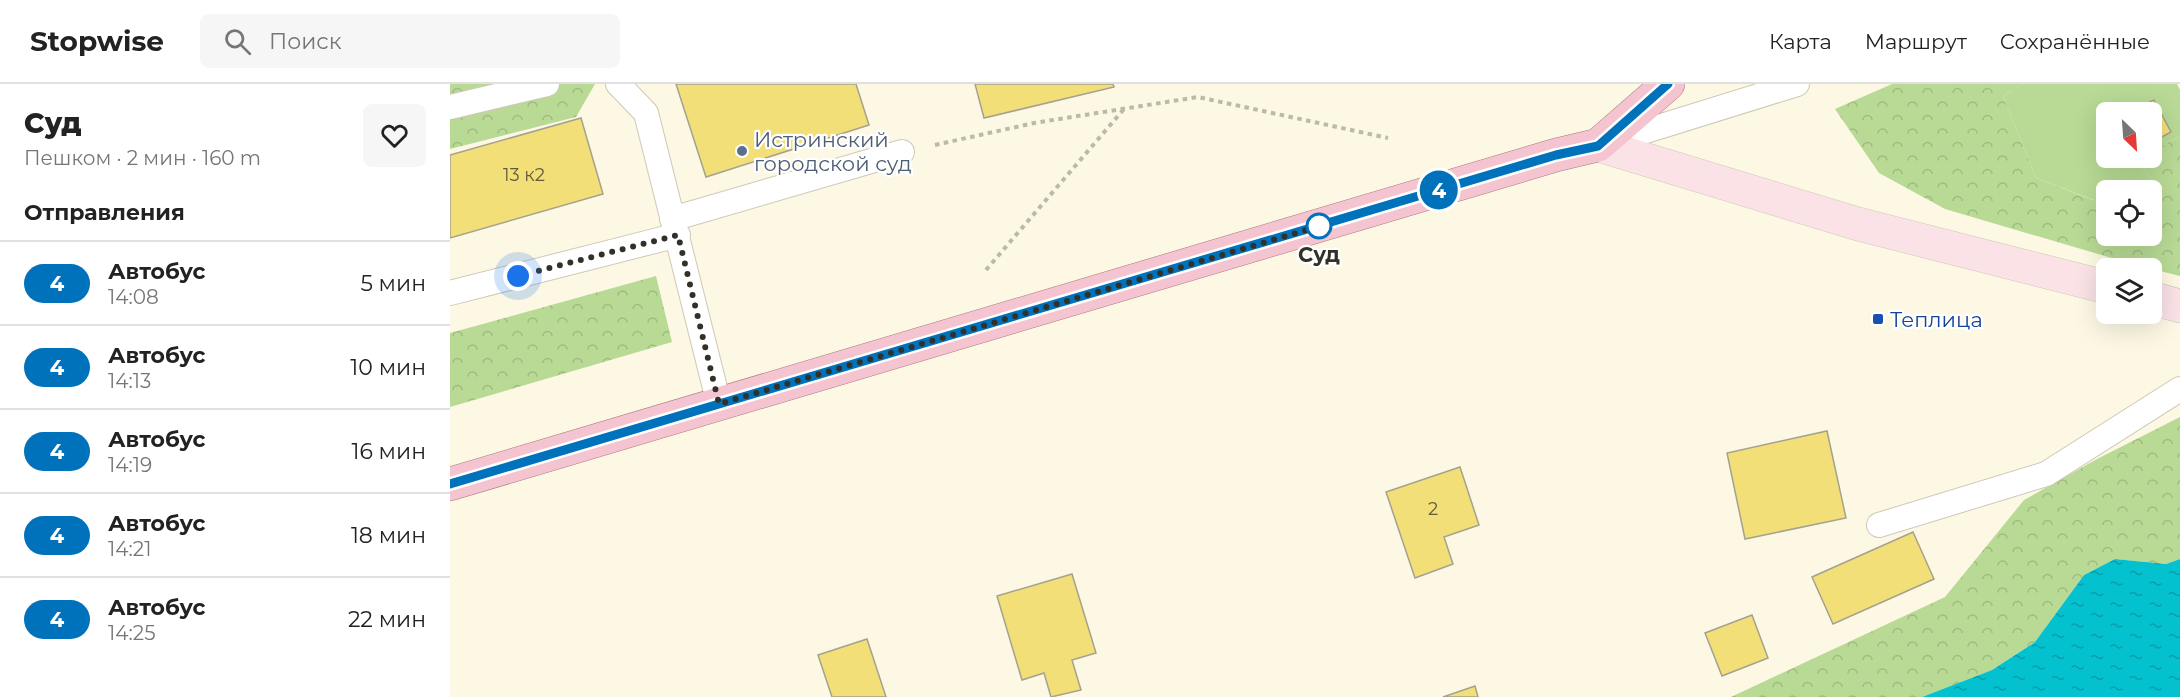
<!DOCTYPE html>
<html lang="ru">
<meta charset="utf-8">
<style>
body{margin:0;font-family:Montserrat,sans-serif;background:#f6f6f6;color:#222;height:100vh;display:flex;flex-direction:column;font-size:22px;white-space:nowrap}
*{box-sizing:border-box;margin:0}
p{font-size:20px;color:#767676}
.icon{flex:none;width:33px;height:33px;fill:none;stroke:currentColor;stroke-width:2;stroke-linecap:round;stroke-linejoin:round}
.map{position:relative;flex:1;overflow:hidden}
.panel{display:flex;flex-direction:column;background:#fff;width:450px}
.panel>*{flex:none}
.badge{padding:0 12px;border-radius:20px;font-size:21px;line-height:39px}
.needle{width:39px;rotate:155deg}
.tools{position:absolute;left:1646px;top:18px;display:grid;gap:12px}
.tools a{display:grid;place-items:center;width:66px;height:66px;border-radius:9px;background:#fff;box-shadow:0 6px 24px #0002;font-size:30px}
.you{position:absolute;width:30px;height:30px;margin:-15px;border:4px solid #fff;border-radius:50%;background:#1a73e8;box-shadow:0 0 0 9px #1a73e833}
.map>.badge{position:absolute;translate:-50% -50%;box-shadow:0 0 0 3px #fff}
h2{padding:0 24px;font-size:22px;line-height:54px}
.round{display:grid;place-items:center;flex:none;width:63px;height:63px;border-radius:9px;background:#f6f6f6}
.headline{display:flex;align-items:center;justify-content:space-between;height:102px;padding:0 24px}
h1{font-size:28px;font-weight:800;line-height:45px}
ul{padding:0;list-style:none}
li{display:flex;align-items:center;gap:18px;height:84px;padding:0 24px;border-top:2px solid #e0e0e0}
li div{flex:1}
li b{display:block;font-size:22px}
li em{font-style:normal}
li .badge{min-width:66px;font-weight:700;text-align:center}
header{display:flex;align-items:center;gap:36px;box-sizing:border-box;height:84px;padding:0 30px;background:#fff;border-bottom:2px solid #e0e0e0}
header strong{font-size:28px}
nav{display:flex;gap:33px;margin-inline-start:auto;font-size:21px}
.search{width:420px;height:54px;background:#f6f6f6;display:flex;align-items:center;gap:15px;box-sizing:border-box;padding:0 21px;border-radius:9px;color:#767676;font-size:22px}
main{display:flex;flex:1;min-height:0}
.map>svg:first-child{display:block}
.grass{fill:#b8da95}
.forest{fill:url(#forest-crowns)}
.water{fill:url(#water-ripples)}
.building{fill:#f3df78;stroke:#a5a18f;stroke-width:1.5}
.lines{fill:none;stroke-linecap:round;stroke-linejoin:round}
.lane-casing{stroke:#cdc9b6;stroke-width:26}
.secondary-casing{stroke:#cdc9b6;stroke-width:34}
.primary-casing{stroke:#ac7781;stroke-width:34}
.path{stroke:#bcb9a8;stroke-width:4;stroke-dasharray:4.5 4.5;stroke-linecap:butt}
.lane{stroke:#fff;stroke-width:24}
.secondary{stroke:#fae2e7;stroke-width:33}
.primary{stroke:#f4c4d0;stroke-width:33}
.line-casing{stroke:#fff;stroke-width:14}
.line{stroke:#0072bc;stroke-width:9}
.walk{stroke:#323129;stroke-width:6;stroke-dasharray:0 10.8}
.service-dot{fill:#5c6f8a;stroke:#fff;stroke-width:2}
.stop-dot{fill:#fff;stroke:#0072bc;stroke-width:3}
.transit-dot{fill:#1a4fb4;stroke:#fff;stroke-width:2}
.labels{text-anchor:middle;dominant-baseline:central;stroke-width:4.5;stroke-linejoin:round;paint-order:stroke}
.number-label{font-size:18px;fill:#625c3d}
.service-label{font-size:21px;fill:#4e5e75;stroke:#fff;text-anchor:start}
.stop-label{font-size:21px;font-weight:bold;fill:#323129;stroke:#fff}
.transit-label{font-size:21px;fill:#164399;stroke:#fff;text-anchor:start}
</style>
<header>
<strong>Stopwise</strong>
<div class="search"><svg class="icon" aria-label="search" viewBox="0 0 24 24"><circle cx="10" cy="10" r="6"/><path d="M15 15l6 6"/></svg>Поиск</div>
<nav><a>Карта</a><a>Маршрут</a><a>Сохранённые</a></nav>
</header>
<main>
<section class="panel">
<div class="headline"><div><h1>Суд</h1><p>Пешком · 2 мин · 160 m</p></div><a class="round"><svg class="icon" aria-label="heart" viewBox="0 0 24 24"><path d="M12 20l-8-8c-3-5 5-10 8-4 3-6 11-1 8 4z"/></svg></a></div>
<h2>Отправления</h2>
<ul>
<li><span class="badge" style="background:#0072bc;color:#fff">4</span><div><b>Автобус</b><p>14:08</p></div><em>5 мин</em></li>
<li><span class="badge" style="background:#0072bc;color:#fff">4</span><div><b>Автобус</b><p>14:13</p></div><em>10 мин</em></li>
<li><span class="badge" style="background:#0072bc;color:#fff">4</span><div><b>Автобус</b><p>14:19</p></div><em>16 мин</em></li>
<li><span class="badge" style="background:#0072bc;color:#fff">4</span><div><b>Автобус</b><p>14:21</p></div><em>18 мин</em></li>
<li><span class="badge" style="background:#0072bc;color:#fff">4</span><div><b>Автобус</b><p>14:25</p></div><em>22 мин</em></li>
</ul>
</section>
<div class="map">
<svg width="1730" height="613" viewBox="0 0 1730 613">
<defs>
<pattern id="forest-crowns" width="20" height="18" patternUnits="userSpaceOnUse" patternTransform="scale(1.5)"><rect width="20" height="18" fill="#b8da95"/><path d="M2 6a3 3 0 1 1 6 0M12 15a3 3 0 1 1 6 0" fill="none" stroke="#9fbc80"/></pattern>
<pattern id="water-ripples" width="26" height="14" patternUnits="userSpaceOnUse" patternTransform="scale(1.5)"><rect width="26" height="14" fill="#04c1d0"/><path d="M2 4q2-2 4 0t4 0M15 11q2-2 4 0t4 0" fill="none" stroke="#069da9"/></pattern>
</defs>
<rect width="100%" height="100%" fill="#fcf8e4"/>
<path class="grass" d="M1573,0H1727L1730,6V52L1701,68V28H1656V74H1691L1688,75L1717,124L1701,122V106H1656V117L1644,116L1586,94L1553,12Z"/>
<path class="forest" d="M0,0H145L126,33L0,65Z
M1442,0H1573L1553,12L1586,94L1643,116L1656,117V152H1701V122L1716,123L1688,75L1701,74V68L1730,52V192L1682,180L1495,125L1429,89L1385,25Z
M206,192L222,258L0,323V249Z
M1730,333V475L1716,480L1665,475L1634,491L1585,558L1542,586L1472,613H1281L1495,513L1574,416L1647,375Z"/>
<path class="water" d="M1665,475L1716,480L1730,475V613H1472L1542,586L1585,558L1634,491Z"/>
<path class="building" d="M226,0H406L419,41L256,93Z
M525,0H663L664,3L534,34Z
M1704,16L1721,48L1701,59V28H1679Z
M131,34L153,110L0,154V71Z
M1377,347L1396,434L1295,455L1277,369Z
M1010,383L1029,441L994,453L1003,480L965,494L936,408Z
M1463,448L1484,495L1383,540L1362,493Z
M622,490L646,569L622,576L631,606L601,613L594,589L572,596L547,512Z
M1302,531L1318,574L1272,592L1255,549Z
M417,555L436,613H382L368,571Z
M1025,602L1028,613H993Z"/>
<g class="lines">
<defs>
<path id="lane" d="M168,0L196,29L269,320
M0,23L97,0
M1157,59L1347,0
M222,135L452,68
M0,209L228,151
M1429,441L1596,390L1730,305"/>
<path id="secondary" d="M1148,61L1408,140L1656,203
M1701,214L1730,222"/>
<path id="primary" d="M0,400L1106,71L1148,61L1218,0"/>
</defs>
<use href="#lane" class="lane-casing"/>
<use href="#secondary" class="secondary-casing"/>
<use href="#primary" class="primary-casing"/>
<path class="path" d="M485,61L584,39L748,13L938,54
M536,186L674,25"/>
<use href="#lane" class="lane"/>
<use href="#secondary" class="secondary"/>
<use href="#primary" class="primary"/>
</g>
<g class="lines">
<defs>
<path id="line" d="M0,400L1106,71L1148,62L1218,0"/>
</defs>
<use href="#line" class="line-casing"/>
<use href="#line" class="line"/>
<path class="walk" d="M68,192L228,151L269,320L880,139L869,142"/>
</g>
<circle class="service-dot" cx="292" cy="67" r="6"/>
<circle class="stop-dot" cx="869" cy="142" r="12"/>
<rect class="transit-dot" x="1422" y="229" width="12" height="12" rx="3"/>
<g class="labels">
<g class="number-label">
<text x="74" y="91">13 к2</text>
<text x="983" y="425">2</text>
</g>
<g class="service-label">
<text x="304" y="55">Истринский<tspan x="304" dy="24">городской суд</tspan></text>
</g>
<g class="stop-label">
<text x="869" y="170">Суд</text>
</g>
<g class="transit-label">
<text x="1440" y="235">Теплица</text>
</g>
</g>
</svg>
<div class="tools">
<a><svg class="needle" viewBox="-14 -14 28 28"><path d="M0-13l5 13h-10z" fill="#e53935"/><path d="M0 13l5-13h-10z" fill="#767676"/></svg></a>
<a><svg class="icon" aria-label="locate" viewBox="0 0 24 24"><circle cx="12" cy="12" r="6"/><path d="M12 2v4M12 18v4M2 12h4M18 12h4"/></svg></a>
<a><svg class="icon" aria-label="layers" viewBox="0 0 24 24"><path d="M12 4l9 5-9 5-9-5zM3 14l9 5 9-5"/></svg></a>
</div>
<div class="you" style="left:68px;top:192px"></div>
<b class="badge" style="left:989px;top:106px;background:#0072bc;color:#fff">4</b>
</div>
</main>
